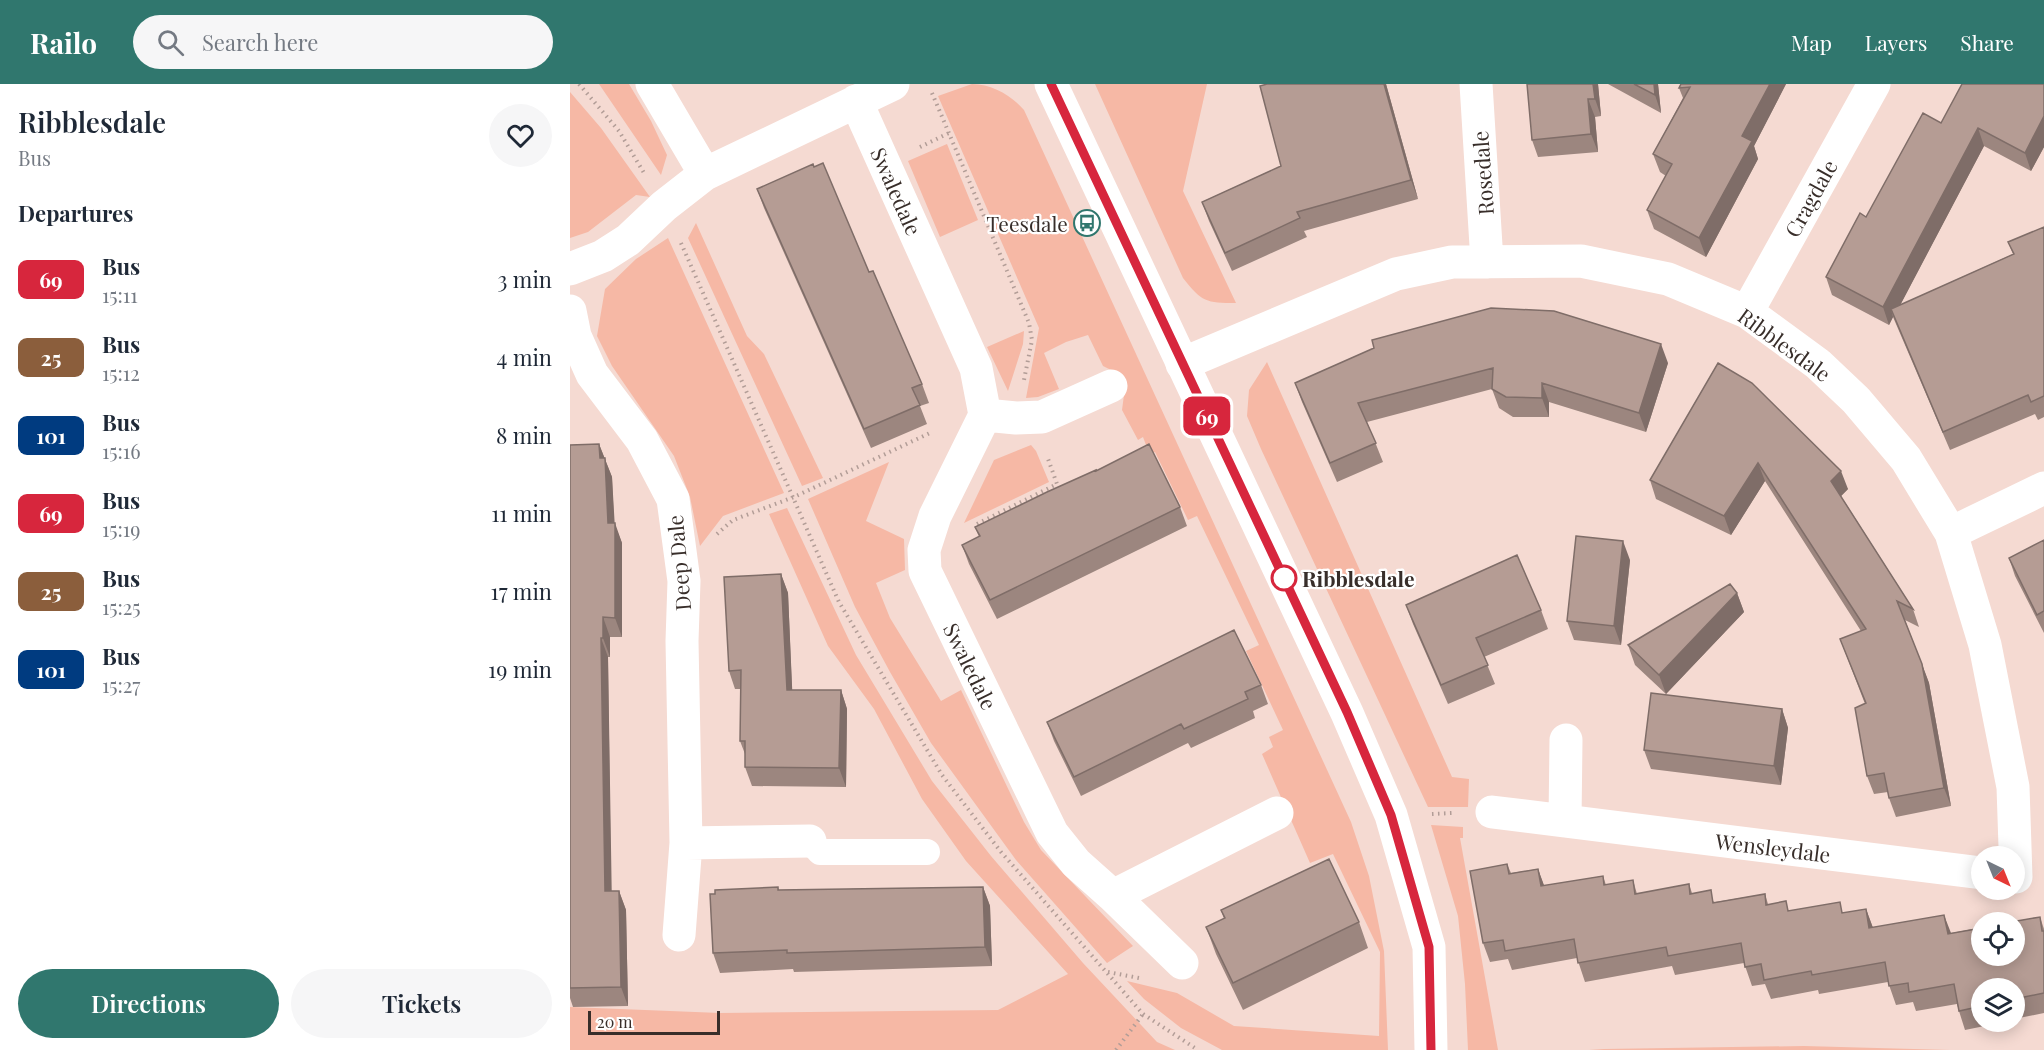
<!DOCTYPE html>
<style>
body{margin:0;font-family:"Playfair Display",serif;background:#f6f6f7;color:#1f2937;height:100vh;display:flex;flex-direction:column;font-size:22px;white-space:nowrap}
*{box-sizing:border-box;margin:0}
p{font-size:20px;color:#747a83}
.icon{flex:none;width:33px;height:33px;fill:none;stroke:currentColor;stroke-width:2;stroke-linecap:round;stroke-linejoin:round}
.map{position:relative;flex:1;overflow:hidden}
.side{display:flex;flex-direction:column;background:#fff;width:570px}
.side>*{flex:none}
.badge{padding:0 12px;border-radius:9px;font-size:21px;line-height:39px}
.needle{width:39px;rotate:137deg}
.fabs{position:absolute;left:1401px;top:762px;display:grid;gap:12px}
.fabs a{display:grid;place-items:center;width:54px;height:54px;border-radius:50%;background:#fff;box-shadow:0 3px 15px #0003;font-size:30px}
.scale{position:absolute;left:18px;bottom:15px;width:132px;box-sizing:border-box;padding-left:6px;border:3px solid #382e2a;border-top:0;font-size:16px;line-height:21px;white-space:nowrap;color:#382e2a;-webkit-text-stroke:4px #fff;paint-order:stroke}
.map>.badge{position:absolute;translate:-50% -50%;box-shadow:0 0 0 3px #fff}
h2{padding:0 18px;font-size:22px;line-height:54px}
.round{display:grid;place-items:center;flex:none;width:63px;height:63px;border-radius:32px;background:#f6f6f7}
.headline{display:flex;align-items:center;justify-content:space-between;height:102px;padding:0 18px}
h1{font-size:28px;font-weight:600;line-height:45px}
.cta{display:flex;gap:12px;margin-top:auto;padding:12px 18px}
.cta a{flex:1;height:69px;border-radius:36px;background:#30776e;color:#fff;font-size:24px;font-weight:600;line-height:69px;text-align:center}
.cta a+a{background:#f6f6f7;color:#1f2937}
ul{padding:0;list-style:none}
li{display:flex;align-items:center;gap:18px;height:78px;padding:0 18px}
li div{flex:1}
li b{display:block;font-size:22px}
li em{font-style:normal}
li .badge{min-width:66px;font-weight:700;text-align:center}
header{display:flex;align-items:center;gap:36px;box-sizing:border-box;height:84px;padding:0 30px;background:#30776e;color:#fff}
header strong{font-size:28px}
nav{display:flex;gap:33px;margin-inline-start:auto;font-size:21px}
.search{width:420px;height:54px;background:#f6f6f7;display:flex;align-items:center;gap:15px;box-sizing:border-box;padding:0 21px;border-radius:33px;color:#747a83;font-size:22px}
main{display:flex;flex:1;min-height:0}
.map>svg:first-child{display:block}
.green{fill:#f6b8a5}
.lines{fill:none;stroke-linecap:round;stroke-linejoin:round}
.path{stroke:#b29d97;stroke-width:4;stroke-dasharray:1.5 4.5;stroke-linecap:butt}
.lane{stroke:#fff;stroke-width:26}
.street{stroke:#fff;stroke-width:33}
.secondary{stroke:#fff;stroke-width:33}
.wall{fill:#9c867f}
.shaded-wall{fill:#7f6d68}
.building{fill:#b59c94;stroke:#7f6d68;stroke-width:1.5}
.line-casing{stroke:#fff;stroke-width:14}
.line{stroke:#d7263d;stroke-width:9}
.stop-dot{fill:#fff;stroke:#d7263d;stroke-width:3}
.labels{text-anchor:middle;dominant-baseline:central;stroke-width:4.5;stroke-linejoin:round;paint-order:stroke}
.street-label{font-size:21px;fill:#382e2a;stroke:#fff}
.poi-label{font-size:21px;fill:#382e2a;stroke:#fff;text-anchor:end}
.stop-label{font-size:21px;font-weight:bold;fill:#382e2a;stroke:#fff;text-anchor:start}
</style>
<header>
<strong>Railo</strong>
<div class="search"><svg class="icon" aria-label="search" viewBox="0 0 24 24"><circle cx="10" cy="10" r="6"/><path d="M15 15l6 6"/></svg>Search here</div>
<nav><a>Map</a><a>Layers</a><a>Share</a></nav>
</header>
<main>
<section class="side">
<div class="headline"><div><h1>Ribblesdale</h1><p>Bus</p></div><a class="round"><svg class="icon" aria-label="heart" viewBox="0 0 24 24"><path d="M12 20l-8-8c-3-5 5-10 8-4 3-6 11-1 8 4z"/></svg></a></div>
<h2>Departures</h2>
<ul>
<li><span class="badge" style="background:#d7263d;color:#fff">69</span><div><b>Bus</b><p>15:11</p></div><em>3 min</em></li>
<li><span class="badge" style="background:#8b5e3c;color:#fff">25</span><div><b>Bus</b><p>15:12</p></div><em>4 min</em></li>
<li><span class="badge" style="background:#003b80;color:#fff">101</span><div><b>Bus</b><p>15:16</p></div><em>8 min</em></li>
<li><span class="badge" style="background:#d7263d;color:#fff">69</span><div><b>Bus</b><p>15:19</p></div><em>11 min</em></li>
<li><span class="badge" style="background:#8b5e3c;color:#fff">25</span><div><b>Bus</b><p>15:25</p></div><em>17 min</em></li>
<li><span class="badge" style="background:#003b80;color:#fff">101</span><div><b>Bus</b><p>15:27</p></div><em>19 min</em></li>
</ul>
<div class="cta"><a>Directions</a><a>Tickets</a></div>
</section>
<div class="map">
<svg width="1474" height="966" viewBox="0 0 1474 966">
<rect width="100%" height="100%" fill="#f5dad2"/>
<path class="green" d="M29,0H59L81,37L97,71L91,91Z
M402,0C422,0 442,12 454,26L781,738L799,792L814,867L818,966H652L611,944L574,915L557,897L607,909L664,942L809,952L810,868L763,770L740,779L692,670L703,663L699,653L713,646L676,567L689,561L627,432L618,436L585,368L576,373L572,364L576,361L573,353L568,356L552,326L554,311L541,286L533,282L518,251L496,258L474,269L489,305L468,313L456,314L469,244L368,12Z
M525,0H637L613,107L666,219C636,219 632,218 613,194Z
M0,8L31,44L80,113L66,111L18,148L0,154Z
M377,60L408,136L370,153L338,77Z
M126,139L177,252L194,270L253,394L232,402L118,154Z
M98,154L214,409L153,432L130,462L120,413L104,372L42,282L27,252L35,205L66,175Z
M454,247L453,260L438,307L417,263Z
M697,278L882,693L899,695L898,723H858L691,365L677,332L679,306Z
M461,361L466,367L479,398L394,439L424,376Z
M319,378L296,437L334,455L335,486L306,499L320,534L371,617L391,606L454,738L471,766L563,862L537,879L446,776L361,659L320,588L285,523L238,415Z
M217,424L286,571L362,697L421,772L513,879L587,958L605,966H0V923L150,929L428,926L498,890L396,777L352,715L304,625L258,562L199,430Z
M861,741L893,743V754H890L928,966H898L895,900L888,832Z
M1234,962L1380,966H1019L1034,965Z"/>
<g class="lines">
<path class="path" d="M9,0L49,47L74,89
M362,9L459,239L462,256L454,296
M350,63L379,49
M111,159L269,518L372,691L431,768L573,930L628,966
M407,440L487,400L477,372
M147,450L163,436L224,413L362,348
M862,730L882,729
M538,888L569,894
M546,966L573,930"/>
<path class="lane" d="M240,757L250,768H357"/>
<path class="street" d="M82,0L135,90
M906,0L917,178
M286,17L406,284L415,331L365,432L354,466L355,487L482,749L506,779L543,812L612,879
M0,185L33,172L58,156L94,122L135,90L323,0
M0,227L5,252L22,290L72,356L103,415L114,497L112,557L116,759L109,851
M1177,228L1304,0
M612,280L826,190L882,178L1011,177L1098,195L1177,228L1248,280L1286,316L1336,375L1381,449L1415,561L1443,703L1446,793
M415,331L446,334L472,333L541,302
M1381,449L1474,404
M922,728L1412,789
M995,737L996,656
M116,759L240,757
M543,812L707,729"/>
<path class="secondary" d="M481,0L777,629L821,731L859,863L861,966"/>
</g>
<path class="wall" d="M816,0L848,115L734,147L737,153L662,187L639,137L632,118L711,82Z
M1028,0L1031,32L1025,33L1028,68L968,73L962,56Z
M1038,0H1088L1091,29Z
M1111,0H1216L1184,62L1188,75L1136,173L1084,145L1077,126L1096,92L1090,88L1083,70L1113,14L1109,4Z
M1474,0V63L1461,87L1414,62L1330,221L1443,170L1438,158L1474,143V333L1468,336L1465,330L1380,366L1323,233L1319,241L1262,211L1256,193L1296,133L1371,39Z
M187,105L299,188L352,300L359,319L350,322L357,340L301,364L194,124Z
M804,264L1098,279L1076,348L979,318V333H943L929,324L922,305L797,338L813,378L767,398L732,318L725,299Z
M1148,279L1278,405L1271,412L1343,525L1349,543L1335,536L1359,599L1381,722L1326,733L1319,714L1318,708L1304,710L1297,692L1295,620L1270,555L1291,547L1195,397L1161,451L1086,415L1080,396Z
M29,360L42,393L44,439L52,459V553H40V573H38L41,807H49L56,826L58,922L3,923L0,914V361Z
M526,387L610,423L617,442L427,535L399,480L392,461L409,453L405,443Z
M1474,456V549L1445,492L1439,474Z
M1060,476L1051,561L1004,556L997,537Z
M211,490L218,509L222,606H271L277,625L276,703L182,702L175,683V670L170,657L171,605H165L159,587Z
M1167,509L1174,528L1096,610L1065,581L1058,561Z
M836,521L971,526L978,545L914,573L925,600L878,620L843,540Z
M691,601L698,620L683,627L685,634L621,664L618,659L511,712L484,657L477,638Z
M1212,625L1218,644L1211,701L1081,685L1074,666Z
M937,780L941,789L968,785L974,802L1033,792L1036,801L1063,796L1067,810L1119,800L1122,809L1145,818L1195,810L1198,820L1219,827L1274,829L1296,825L1303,844L1381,849L1470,833L1474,845V929L1444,935V904H1412V938H1434L1395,946L1389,927L1387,920L1346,927L1343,918L1326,921L1318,898L1249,910L1248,906L1201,915L1195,900L1182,902L1174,879L1105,891L1102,882L1015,898L1007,874L942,886L938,875L920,878L913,859Z
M208,803L209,806L413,803L420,822L422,882L224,888L223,885L150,889L143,869L145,810Z
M651,826L789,838L798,864L673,926L646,870L636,843L654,835Z"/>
<path class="shaded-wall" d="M814,0H816L848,115L841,96Z
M1023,0H1028L1031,32L1025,15Z
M1084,0H1088L1091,29L1085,11Z
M1200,0H1216L1184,62L1188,75L1136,173L1129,154L1172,52Z
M1018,15L1025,33L1028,68L1021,50Z
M1474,32V63L1461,87L1455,69Z
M1408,44L1414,62L1324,233L1321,225L1323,233L1319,241L1313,223Z
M1091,260L1098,279L1076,348L1069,329Z
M972,299L979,318V333L972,314Z
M29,360L42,393L45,445V439L52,459V553L45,534L38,439L30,374Z
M1188,379L1195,397L1161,451L1154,432Z
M1271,387L1278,405L1267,416L1261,397Z
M1053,457L1060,476L1051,561L1044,542Z
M211,490L218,509L223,624L217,606Z
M1167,509L1174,528L1096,610L1089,591Z
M33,533L40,553V573L33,554Z
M31,554L38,573L42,826L35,807Z
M1352,580L1359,599L1381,722L1374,704Z
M271,606L277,625L276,703L269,684Z
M1212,625L1218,644L1211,701L1204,682Z
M968,785L975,804L971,802Z
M413,803L420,822L422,882L415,863Z
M49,807L56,826L58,922L51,903Z
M1296,825L1303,844H1299Z
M1374,831L1381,849L1378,850Z"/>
<path class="building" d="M697,0H814L841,96L727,128L730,134L655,169L632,118L711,82L690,2Z
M957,0H1023L1025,15H1018L1021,50L962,56Z
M1064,0H1084L1085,11Z
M1111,0H1200L1172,52L1182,57L1129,154L1077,126L1102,80L1083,70L1120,3L1109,4Z
M1392,0H1474V32L1455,69L1408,44L1313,223L1256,193L1290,129L1296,133L1353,29L1371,39Z
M253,79L299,188L303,187L352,300L342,304L350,321L294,345L187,105L243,80L244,83Z
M1474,143V312L1461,318L1458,311L1373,348L1321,225L1444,170L1438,158Z
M921,224L984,227L1091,260L1069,329L972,299V314L936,313L922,305L923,284L788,319L806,359L760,379L725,299L804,264L802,256Z
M1148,279L1182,299L1271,387L1261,397L1343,525L1327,517L1352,580L1374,704L1319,714L1314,689L1297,692L1285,624L1296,619L1270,555L1296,545L1188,379L1154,432L1080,396Z
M29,360L30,374H35L38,439H45V534L33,533V554H31L35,807H49L51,903L0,904V361Z
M579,360L610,423L420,516L392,461L410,452L405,443L477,408L526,386V387Z
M1006,452L1053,457L1044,542L997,537Z
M1474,456V527L1467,531L1439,474Z
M947,471L971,526L906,554L918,581L871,601L836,521Z
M211,490L217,606H271L269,684L175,683V657H170L171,586L159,587L154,493Z
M1160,500L1167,509L1089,591L1058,561Z
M664,546L691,601L675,608L678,615L614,645L611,640L504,693L477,638Z
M1081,609L1212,625L1204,682L1074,666Z
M759,775L789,838L663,899L636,843L655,834L651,826Z
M937,780L939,790L968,785L971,802L1033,792L1034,801L1063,796L1065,810L1119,800L1120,810L1141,806L1143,819L1195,810L1196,821L1216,817L1218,827L1270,818L1272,829L1296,825L1299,844L1374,831L1378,850L1412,844V872H1444V838H1441L1470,833L1472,847H1474V909L1444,915V904H1412V922L1389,927L1384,900L1339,908L1338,899L1319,902L1315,878L1242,891L1241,887L1194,896L1191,880L1175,883L1171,859L1098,872L1096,863L1008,879L1004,855L935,867L933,856L913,859L900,787Z
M208,803V806L413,803L415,863L217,869V866L143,869L140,810H145V806Z"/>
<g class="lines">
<defs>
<path id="line" d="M481,0L777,628L821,731L859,863L861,966"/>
</defs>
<use href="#line" class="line-casing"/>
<use href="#line" class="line"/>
</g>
<defs>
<symbol id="bus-ring" viewBox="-11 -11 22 22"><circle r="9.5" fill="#fff" stroke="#30776e" stroke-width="1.5"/><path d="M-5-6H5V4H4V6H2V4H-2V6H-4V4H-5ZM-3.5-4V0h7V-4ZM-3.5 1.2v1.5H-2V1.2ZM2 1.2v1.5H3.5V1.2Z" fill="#30776e"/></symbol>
</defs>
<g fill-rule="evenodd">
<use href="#bus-ring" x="502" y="124" width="30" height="30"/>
</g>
<circle class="stop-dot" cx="714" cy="494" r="12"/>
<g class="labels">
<g class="street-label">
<text transform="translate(912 89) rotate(-94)">Rosedale</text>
<text transform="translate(327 107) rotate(66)">Swaledale</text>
<text transform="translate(1240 114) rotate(-61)">Cragdale</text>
<text transform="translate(1215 260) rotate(36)">Ribblesdale</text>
<text transform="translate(108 479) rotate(-95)">Deep Dale</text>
<text transform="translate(401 582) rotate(64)">Swaledale</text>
<text transform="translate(1203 763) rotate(7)">Wensleydale</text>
</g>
<g class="poi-label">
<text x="498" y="139">Teesdale</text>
</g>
<g class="stop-label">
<text x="732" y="494">Ribblesdale</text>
</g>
</g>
</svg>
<div class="fabs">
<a><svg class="needle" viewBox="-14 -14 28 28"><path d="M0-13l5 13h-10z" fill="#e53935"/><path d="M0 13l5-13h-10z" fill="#747a83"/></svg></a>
<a><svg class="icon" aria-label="locate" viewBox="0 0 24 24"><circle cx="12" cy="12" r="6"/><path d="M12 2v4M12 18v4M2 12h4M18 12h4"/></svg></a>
<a><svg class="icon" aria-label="layers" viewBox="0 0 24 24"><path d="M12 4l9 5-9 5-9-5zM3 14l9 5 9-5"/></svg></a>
</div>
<div class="scale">20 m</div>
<b class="badge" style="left:637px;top:332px;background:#d7263d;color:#fff">69</b>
</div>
</main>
